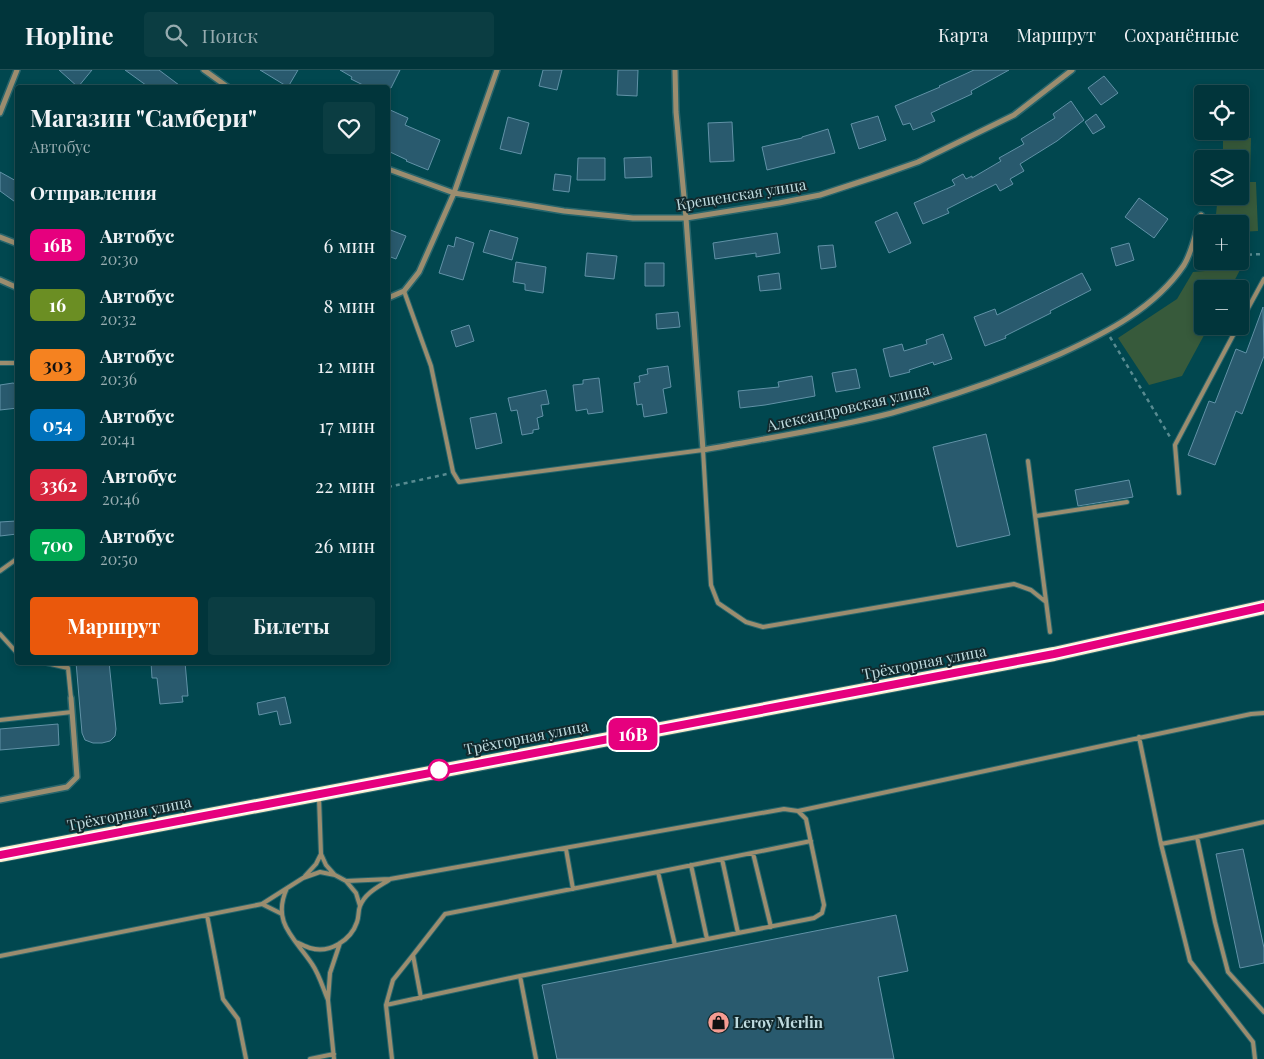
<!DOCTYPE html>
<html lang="ru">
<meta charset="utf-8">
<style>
body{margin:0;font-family:"Playfair Display",serif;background:#0b3d42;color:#f1f3f6;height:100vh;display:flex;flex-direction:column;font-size:19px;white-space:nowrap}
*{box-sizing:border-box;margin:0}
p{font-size:16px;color:#96abaf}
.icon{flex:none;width:28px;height:28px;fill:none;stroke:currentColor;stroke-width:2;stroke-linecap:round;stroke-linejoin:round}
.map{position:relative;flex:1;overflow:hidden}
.sheet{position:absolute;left:15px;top:15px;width:375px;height:580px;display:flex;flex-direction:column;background:#01353b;border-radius:5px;box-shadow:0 2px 8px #0003,0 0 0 1px #235055}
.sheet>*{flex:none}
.badge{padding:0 10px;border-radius:8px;font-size:18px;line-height:32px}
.controls{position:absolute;left:1194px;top:15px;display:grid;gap:10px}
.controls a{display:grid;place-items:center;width:55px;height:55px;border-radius:5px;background:#01353b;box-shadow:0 2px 8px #0003,0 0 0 1px #235055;font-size:25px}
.map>.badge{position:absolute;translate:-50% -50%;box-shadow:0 0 0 2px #fff}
h2{padding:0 15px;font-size:19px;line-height:45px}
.round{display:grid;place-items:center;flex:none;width:52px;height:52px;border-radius:5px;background:#0b3d42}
.headline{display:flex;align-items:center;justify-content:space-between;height:85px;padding:0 15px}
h1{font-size:24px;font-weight:700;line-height:38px}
.primary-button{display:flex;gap:10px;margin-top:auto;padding:10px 15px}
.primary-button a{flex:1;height:58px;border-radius:5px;background:#ea580c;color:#fff;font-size:20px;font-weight:700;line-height:58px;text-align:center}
.primary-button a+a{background:#0b3d42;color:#f1f3f6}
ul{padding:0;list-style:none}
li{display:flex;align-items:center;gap:15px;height:60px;padding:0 15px}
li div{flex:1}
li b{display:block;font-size:19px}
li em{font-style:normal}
li .badge{min-width:55px;font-weight:700;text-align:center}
header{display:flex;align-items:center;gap:30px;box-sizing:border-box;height:70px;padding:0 25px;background:#01353b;border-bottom:1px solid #235055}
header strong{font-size:24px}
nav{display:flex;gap:28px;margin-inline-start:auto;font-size:18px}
.search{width:350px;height:45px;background:#0b3d42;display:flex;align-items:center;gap:12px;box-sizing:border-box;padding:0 18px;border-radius:5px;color:#96abaf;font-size:19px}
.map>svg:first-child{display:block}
.green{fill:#375a3b}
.building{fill:#295a6e;stroke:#6192a7}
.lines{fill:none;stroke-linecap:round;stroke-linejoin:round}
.service-casing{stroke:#27656c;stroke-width:6}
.minor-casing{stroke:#27656c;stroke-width:8}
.trunk-casing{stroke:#27656c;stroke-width:16}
.path{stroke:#588b91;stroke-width:2.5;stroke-dasharray:4 4;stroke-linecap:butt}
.service{stroke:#9b8d6f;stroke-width:4}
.minor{stroke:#9b8d6f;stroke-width:5}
.trunk{stroke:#faeccc;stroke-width:14}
.line-casing{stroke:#fff;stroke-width:11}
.line{stroke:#e6007e;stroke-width:8}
.stop-dot{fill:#fff;stroke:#e6007e;stroke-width:2.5}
.labels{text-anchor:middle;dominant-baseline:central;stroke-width:4;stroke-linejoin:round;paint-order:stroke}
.street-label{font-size:15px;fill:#bfdbdf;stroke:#11292d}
.poi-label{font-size:15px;font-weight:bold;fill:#bfdbdf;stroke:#11292d;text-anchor:start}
</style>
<header>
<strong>Hopline</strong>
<div class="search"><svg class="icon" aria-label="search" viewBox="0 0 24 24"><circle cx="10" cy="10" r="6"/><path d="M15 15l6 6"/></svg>Поиск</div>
<nav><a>Карта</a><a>Маршрут</a><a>Сохранённые</a></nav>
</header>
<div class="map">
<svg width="1264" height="989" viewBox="0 0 1264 989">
<rect width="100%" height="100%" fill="#01474f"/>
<path class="green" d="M1223,68H1251L1250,107H1240V89H1223Z
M1240,112H1256L1258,161L1240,162V154H1212L1216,144L1218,126H1240Z
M1241,198L1230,219H1202V256H1209L1182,306L1149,315L1118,268L1177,229L1193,202Z"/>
<path class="building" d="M59,0H92L78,17Z
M125,0H159L183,18H150Z
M260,0H298L288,17Z
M340,0H400L391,18H369L351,9L352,7Z
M543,0H562L557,20L539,16Z
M618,0H638L637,26L617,25Z
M974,0H1009L971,21L972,24L931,43L935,51L913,60L910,53L903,55L895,36L940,17L939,16Z
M1104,6L1118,23L1101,35L1088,18Z
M1071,31L1084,50L1057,71L1020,94L1024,101L1010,109L1013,114L1000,121L996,114L947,139L949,143L923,154L914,133L955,115L952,110L963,104L966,109L972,106V108L1001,91L999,88L1024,74L1021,69L1055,48L1053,44Z
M388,39L408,48L405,55L440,70L428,100L406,91L407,90L388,81Z
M1096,44L1105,57L1093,64L1085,52Z
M878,46L886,70L859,79L851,54Z
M508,47L529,53L521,84L500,79Z
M732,52L734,91L710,92L708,53Z
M828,59L835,83L767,100L762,77L802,68V67Z
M651,87L652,107L625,108L624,88Z
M578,88H605V110H577Z
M0,102L18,112V134L0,121Z
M555,104L571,106L569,122L553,120Z
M1139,128L1168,149L1154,168L1125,147Z
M897,142L911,173L889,183L875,152Z
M388,159L406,166L396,189L388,186Z
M490,160L518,168L512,190L483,182Z
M777,163L780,183L756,187V183L715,189L713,173Z
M456,167L474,173L463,210L439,203L448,175L454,177Z
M1129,173L1134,190L1116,196L1111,178Z
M833,175L836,197L821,199L818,176Z
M587,183L617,186L614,209L585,206Z
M516,192L546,197L543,223L525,220V214L513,212Z
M645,193H664V216H645Z
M779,203L781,219L760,221L758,206Z
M1082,203L1091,220L1050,241L1051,243L1005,266L1006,268L985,276L974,247L995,239L997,245Z
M1263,237L1264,286L1242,344L1236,341L1215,395L1188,385L1209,331L1215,333L1236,279L1246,283Z
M678,242L680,257L657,259L656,244Z
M469,255L474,271L456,277L451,261Z
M943,264L952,289L934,295L933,292L909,300L910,302L890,307L883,279L902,274L904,281L927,274L926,270Z
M668,296L671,317L663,319L667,343L644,347L642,334L637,335L634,313L640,312L639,306L648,304L647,299Z
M856,299L860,318L836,322L832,303Z
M812,306L815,326L765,335L740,338L738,321L779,317L778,312Z
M599,308L603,342L588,344L587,339L576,341L573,315L583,314V310Z
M13,313L18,315V338L0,340V315Z
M546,320L549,334L541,335L543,346L537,348L539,359L533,360V363L522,365L517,340L511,341L508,328Z
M496,343L502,373L476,379L470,348Z
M986,364L1010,465L957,477L933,377Z
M1129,410L1133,427L1078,436L1075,420Z
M16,451L17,464L0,466V452Z
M76,592H109L116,659L115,666L110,671L102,673H93L85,670L82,663Z
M151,592H185L188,626H182L183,632L160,634L157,608H152Z
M285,627L291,653L280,655L277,641L259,645L257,633Z
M58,654L59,675L0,680V659Z
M1243,779L1264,878V893L1240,898L1216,784Z
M896,845L908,901L878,907L894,989H557L542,915Z"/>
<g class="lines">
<defs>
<path id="service" d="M404,221L431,296L453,402L459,412L703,380L711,515L718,533L746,552L763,557L1014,514L1031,520L1046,532
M1240,253L1264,209
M0,293H18
M1028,391L1050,562
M1179,423L1175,375L1238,256
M1036,446L1127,432
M0,501L18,488
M0,564L18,584
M42,592L68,598L71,628
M0,650L72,642
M1139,667L1161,774L1197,767
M319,728L321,784L326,795L334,804
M798,741L1251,644L1264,643
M1264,752L1197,767L1215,852L1228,902L1264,942
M1161,774L1190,891L1253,972L1255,989
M566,779L573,819
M753,783L771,857
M722,789L738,863
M691,795L707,869
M305,806L316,794L321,784
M346,811L390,809L784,739L798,741L806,749L824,835L822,843L814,848L520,906L386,935
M287,818C271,853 295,868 312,894C319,904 323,918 328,930
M262,834L282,844
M207,845L223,929L238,949L246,989
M296,872C301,874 306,877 310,878C330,884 351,870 357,852C359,847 358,841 360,836C365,823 378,817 389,810
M675,875L658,802L811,771
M0,886L262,834L303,808L320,802L335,805L346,811L356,823L360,836
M520,906L536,989
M421,928L413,885L445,844L658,802
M310,989L334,984
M334,989L328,930L330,903L340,873
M392,989L386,935L393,910L413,885"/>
<path id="minor" d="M204,0L229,18
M675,0L676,42L686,148L703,380C766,368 830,359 892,343C949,327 1006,308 1060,284C1106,263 1155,238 1184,195C1193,180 1196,161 1201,145
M0,43L17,0
M388,99L454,123L564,141L633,148H686L779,133L820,125L881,105L918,92L1014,45L1072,0
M0,167L18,174
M0,210L18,218
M388,228L404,221L419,202L454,123L497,0
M0,730L67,717L77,707L71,628"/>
<path id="trunk" d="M0,785L1054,584L1264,537"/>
</defs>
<use href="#service" class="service-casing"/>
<use href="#minor" class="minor-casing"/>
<use href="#trunk" class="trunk-casing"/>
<path class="path" d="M1240,185L1264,184
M1110,267L1170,367
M388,417L447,404"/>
<use href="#service" class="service"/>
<use href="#minor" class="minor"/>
<use href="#trunk" class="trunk"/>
</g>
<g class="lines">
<defs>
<path id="line" d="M0,785L1054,584L1264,537"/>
</defs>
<use href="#line" class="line-casing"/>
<use href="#line" class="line"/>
</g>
<defs>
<symbol id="shop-disc" viewBox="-11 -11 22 22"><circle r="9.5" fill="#f59c92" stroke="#11292d"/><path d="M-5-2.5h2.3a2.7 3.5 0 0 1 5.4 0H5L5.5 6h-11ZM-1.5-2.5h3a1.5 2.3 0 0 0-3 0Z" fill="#111"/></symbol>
</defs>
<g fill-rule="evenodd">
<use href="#shop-disc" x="706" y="940" width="25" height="25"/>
</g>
<circle class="stop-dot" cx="439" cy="700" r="10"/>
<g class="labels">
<g class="street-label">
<text transform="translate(741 124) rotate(-9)">Крещенская улица</text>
<text transform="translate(848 337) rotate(-13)">Александровская улица</text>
<text transform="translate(924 592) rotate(-11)">Трёхгорная улица</text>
<text transform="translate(526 667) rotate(-11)">Трёхгорная улица</text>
<text transform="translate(129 743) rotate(-11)">Трёхгорная улица</text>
</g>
<g class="poi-label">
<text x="734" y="952">Leroy Merlin</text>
</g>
</g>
</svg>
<div class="controls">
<a><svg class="icon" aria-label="locate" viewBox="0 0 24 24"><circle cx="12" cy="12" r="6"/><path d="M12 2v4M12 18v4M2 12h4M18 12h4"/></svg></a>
<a><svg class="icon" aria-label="layers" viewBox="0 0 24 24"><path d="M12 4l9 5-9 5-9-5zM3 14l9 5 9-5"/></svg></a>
<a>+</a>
<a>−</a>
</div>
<b class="badge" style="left:633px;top:664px;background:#e6007e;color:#fff">16В</b>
<section class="sheet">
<div class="headline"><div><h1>Магазин &quot;Самбери&quot;</h1><p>Автобус</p></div><a class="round"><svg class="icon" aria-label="heart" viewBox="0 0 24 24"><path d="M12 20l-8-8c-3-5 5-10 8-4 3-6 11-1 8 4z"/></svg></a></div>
<h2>Отправления</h2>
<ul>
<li><span class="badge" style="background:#e6007e;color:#fff">16В</span><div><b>Автобус</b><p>20:30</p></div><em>6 мин</em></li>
<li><span class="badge" style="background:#6b8e23;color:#fff">16</span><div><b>Автобус</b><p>20:32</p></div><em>8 мин</em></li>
<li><span class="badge" style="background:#f58220;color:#111">303</span><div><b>Автобус</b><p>20:36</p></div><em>12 мин</em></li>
<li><span class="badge" style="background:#0072bc;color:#fff">054</span><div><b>Автобус</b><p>20:41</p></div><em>17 мин</em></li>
<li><span class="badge" style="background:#d7263d;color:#fff">3362</span><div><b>Автобус</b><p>20:46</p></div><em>22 мин</em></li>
<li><span class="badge" style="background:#00a651;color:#fff">700</span><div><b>Автобус</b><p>20:50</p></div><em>26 мин</em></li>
</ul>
<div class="primary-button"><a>Маршрут</a><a>Билеты</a></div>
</section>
</div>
